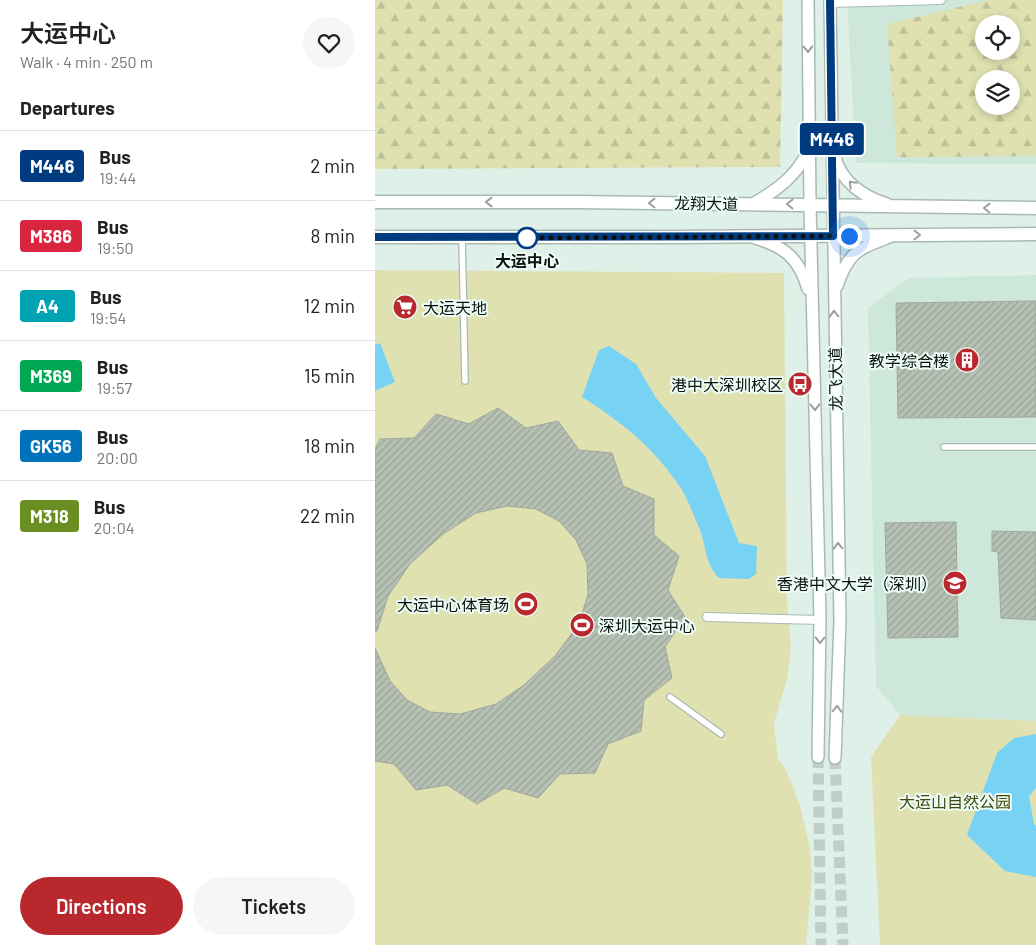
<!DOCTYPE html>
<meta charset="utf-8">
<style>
body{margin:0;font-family:Barlow,"Noto Sans SC",sans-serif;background:#f6f6f6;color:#222;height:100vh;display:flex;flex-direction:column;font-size:19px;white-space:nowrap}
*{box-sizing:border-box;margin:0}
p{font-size:16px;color:#767676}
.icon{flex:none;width:28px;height:28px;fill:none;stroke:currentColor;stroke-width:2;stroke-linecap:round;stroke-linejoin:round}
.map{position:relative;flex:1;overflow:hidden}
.sheet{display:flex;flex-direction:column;background:#fff;width:375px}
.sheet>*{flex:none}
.badge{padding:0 10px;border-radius:4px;font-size:18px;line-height:32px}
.buttons{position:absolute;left:600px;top:15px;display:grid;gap:10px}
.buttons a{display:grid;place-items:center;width:45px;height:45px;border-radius:50%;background:#fff;box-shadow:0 2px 8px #0003;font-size:25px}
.you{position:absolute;width:25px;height:25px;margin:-12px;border:4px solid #fff;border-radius:50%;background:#1a73e8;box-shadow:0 0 0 8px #1a73e833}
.map>.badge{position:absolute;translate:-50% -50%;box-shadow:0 0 0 2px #fff}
h2{padding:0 20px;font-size:19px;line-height:45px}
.round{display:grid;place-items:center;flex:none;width:52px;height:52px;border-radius:26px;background:#f6f6f6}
.overview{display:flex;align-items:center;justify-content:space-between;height:85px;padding:0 20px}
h1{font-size:24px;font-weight:600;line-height:38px}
.primary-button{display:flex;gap:10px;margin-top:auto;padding:10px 20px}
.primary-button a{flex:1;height:58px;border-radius:30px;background:#b8282c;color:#fff;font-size:20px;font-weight:600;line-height:58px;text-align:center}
.primary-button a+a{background:#f6f6f6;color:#222}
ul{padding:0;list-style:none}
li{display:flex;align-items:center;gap:15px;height:70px;padding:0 20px;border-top:1px solid #e0e0e0}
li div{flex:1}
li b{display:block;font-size:19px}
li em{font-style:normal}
li .badge{min-width:55px;font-weight:700;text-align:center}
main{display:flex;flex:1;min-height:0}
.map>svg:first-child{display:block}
.built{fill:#cde7db;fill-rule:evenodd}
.forest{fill:url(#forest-firs);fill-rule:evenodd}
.green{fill:#dfe1b1}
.water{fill:#78d2f4}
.building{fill:url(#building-hatch);stroke:#9fa89c}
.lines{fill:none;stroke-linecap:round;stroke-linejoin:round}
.secondary-tunnel{stroke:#bfcfc7;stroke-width:11;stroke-dasharray:11 5.5;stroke-linecap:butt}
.pedestrian-casing{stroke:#a9bab2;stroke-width:8}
.minor-casing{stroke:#a9bab2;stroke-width:10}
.secondary-casing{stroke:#a9bab2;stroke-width:14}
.primary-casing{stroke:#a9bab2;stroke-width:15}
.pedestrian{stroke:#fff;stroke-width:5.5}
.minor{stroke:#fff;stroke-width:8}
.secondary{stroke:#fff;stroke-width:11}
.primary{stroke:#fff;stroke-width:12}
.oneway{stroke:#9ea09f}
.line-casing{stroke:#fff;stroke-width:11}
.line{stroke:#003b80;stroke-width:8}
.walk{stroke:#0c110f;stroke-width:5;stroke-dasharray:0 9}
.stop-dot{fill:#fff;stroke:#003b80;stroke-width:2.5}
.labels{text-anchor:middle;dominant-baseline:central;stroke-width:4;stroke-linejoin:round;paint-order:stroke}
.street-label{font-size:16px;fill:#0c110f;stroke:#ecfdf6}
.stop-label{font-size:16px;font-weight:bold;fill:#0c110f;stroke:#ecfdf6}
.poi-label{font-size:16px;fill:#0c110f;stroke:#ecfdf6;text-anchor:end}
.park-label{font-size:16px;fill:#47480d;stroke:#ecfdf6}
</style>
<main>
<section class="sheet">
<div class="overview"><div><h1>大运中心</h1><p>Walk · 4 min · 250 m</p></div><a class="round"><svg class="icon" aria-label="heart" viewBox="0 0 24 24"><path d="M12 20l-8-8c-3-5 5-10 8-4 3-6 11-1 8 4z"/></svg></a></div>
<h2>Departures</h2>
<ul>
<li><span class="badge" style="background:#003b80;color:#fff">M446</span><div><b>Bus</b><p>19:44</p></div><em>2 min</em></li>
<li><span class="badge" style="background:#d7263d;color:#fff">M386</span><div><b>Bus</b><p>19:50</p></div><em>8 min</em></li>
<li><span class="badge" style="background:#00a3b4;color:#fff">A4</span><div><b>Bus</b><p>19:54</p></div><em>12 min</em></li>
<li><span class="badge" style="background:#00a651;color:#fff">M369</span><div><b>Bus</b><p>19:57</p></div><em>15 min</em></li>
<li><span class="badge" style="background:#0072bc;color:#fff">GK56</span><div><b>Bus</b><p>20:00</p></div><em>18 min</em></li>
<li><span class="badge" style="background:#6b8e23;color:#fff">M318</span><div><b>Bus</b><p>20:04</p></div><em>22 min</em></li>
</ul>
<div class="primary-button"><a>Directions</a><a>Tickets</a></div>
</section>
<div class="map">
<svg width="661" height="945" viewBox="0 0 661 945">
<defs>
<pattern id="forest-firs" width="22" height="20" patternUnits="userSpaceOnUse" patternTransform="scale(1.25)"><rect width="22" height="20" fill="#dfe1b1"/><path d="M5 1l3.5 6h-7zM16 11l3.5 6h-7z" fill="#bec097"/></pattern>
<pattern id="building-hatch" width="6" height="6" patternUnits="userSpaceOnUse" patternTransform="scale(1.25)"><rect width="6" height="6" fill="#b6c0b3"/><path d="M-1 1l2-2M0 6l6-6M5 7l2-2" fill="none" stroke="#9ba499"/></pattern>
</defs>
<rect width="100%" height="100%" fill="#dff0e8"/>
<path class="built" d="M472,0H661V164L481,163ZM609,24H636V51H609ZM609,79H636V106H609Z
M661,275V721L525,715L501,686L493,308L534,278Z"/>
<path class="forest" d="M0,0H408L405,167L0,169Z
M614,0H661V156L522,157L512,24ZM609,24H636V51H609ZM609,79H636V106H609Z"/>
<path class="green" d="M0,270L409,273L412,604L416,647L412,679L399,724L403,759L410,768L418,787L425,806L435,848L437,876L431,945H0Z
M525,715L661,721V945H505L496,757Z"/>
<path class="water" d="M5,343L20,382L0,391V345Z
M234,346L261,364L281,398L330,456L364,543L382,546L381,574L374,579L344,578C328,561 332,544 323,525C317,512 312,496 303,484C277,446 245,421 207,397L224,350Z
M661,734V788L654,796L659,824L661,826V877L630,871L592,835L622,753L639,738Z"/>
<path class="building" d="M661,301V417L523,418L521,303Z
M123,408L151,428L183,421L204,450L237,453L248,486L279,499V535L304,556L293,590L310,617L290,647L297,678L269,700L266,731L233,744L220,773L185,774L163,798L129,788L102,804L72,785L41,790L19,764L0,761V648L15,681L32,700L55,712L85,714L121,704L149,685L180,656L204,624L213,594L212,564L201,540L184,521L161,509L132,506L101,513L68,534L35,564L13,596L2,631H0V449L5,439L39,438L61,414L94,424Z
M581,522L583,637L513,638L510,523Z
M617,531L661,532V620L626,618L623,552L617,551Z"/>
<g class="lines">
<path class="secondary-tunnel" d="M443,757L446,945
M460,758L468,945"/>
<defs>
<path id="pedestrian" d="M87,238L90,381
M569,447H661
M295,697L346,734"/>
<path id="minor" d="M455,3L566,0
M332,617L445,620"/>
<path id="secondary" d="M433,0L435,204L445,620L443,757
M455,0L465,621L460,758
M460,157C466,182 489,197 512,204
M378,204C403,189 419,178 433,152
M380,238C410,247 424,258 433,289
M462,286C474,250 484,249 517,236"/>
<path id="primary" d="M0,202H203L661,208
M0,237H305L661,234"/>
</defs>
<use href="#pedestrian" class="pedestrian-casing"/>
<use href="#minor" class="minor-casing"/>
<use href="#secondary" class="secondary-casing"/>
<use href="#primary" class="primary-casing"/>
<use href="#pedestrian" class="pedestrian"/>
<use href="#minor" class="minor"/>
<use href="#secondary" class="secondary"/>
<use href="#primary" class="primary"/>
</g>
<defs><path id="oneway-chevron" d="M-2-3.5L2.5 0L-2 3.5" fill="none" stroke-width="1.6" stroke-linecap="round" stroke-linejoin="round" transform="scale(1.25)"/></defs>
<g class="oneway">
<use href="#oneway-chevron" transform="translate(433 49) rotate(89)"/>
<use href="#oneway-chevron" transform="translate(477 184) rotate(-135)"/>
<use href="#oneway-chevron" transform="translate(114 202) rotate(180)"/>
<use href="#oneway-chevron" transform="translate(277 203) rotate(-179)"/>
<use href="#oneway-chevron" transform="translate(415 204) rotate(-179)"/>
<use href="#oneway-chevron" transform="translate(612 208) rotate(-179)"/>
<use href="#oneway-chevron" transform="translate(542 235)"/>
<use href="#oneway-chevron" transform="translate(459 314) rotate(-91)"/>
<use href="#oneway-chevron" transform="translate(440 407) rotate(89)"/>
<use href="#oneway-chevron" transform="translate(463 546) rotate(-91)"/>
<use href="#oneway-chevron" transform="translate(445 640) rotate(91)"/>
<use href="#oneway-chevron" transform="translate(462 709) rotate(-88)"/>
</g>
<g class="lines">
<defs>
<path id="line" d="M0,237L458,236L455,0"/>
</defs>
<use href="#line" class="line-casing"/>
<use href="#line" class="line"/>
<path class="walk" d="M152,238H146L474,236"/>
</g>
<defs>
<symbol id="supermarket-disc" viewBox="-11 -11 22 22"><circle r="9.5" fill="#b8282c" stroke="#ecfdf6"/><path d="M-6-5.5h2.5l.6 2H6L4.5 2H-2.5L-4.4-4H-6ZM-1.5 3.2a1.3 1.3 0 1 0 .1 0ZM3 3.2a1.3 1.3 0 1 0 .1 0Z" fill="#fff"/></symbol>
<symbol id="building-disc" viewBox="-11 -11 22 22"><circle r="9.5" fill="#b8282c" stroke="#ecfdf6"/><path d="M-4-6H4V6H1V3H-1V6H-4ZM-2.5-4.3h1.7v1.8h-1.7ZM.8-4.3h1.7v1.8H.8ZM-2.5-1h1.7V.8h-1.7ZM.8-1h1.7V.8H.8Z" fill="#fff"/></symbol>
<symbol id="bus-disc" viewBox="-11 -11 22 22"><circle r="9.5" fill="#b8282c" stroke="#ecfdf6"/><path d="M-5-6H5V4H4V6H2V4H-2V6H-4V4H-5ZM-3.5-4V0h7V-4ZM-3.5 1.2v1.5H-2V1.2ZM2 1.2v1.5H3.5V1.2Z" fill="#fff"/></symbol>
<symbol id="university-disc" viewBox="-11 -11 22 22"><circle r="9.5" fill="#b8282c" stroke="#ecfdf6"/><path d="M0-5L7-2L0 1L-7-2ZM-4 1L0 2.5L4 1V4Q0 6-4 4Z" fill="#fff"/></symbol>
<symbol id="stadium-disc" viewBox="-11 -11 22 22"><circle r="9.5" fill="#b8282c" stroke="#ecfdf6"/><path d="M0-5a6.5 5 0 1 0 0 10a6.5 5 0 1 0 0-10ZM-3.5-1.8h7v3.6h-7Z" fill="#fff"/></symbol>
</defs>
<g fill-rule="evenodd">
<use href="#supermarket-disc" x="16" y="293" width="28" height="28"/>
<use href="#building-disc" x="578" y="346" width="28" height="28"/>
<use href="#bus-disc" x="411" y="370" width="28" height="28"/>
<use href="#university-disc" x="566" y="569" width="28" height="28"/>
<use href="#stadium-disc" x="137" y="590" width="28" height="28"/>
<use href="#stadium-disc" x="193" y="611" width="28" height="28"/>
</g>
<circle class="stop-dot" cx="152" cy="238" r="10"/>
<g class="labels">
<g class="street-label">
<text transform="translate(331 203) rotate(1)">龙翔大道</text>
<text transform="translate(460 379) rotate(-91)">龙飞大道</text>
</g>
<g class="stop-label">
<text x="152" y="260">大运中心</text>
</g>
<g class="poi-label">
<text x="48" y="307" text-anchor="start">大运天地</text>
<text x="574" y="360">教学综合楼</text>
<text x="408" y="384">港中大深圳校区</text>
<text x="562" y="583">香港中文大学（深圳）</text>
<text x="134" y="604">大运中心体育场</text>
<text x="224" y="625" text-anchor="start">深圳大运中心</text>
</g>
<g class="park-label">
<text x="580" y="801">大运山自然公园</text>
</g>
</g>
</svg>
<div class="buttons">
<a><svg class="icon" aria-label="locate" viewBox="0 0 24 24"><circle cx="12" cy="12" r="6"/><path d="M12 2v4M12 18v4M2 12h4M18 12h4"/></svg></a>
<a><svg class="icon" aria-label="layers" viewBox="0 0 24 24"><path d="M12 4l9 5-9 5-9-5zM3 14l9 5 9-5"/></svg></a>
</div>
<div class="you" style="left:474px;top:236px"></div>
<b class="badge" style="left:457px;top:139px;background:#003b80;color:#fff">M446</b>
</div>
</main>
